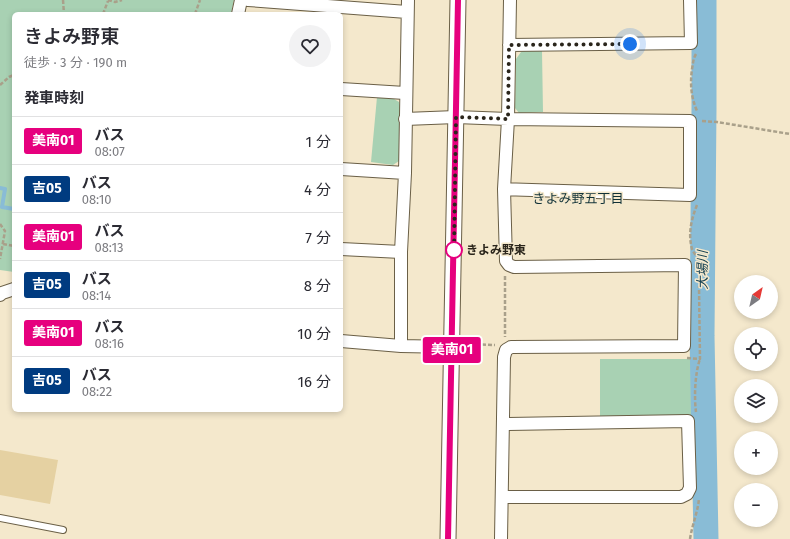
<!DOCTYPE html>
<html lang="ja">
<meta charset="utf-8">
<style>
body{margin:0;font-family:"Fira Sans","Noto Sans JP",sans-serif;background:#f2f2f3;color:#2b2b33;height:100vh;display:flex;flex-direction:column;font-size:15px;white-space:nowrap}
*{box-sizing:border-box;margin:0}
p{font-size:13px;color:#7c7c81}
.icon{flex:none;width:22px;height:22px;fill:none;stroke:currentColor;stroke-width:2;stroke-linecap:round;stroke-linejoin:round}
.map{position:relative;flex:1;overflow:hidden}
.side{position:absolute;left:12px;top:12px;width:331px;height:400px;display:flex;flex-direction:column;background:#fff;border-radius:6px;box-shadow:0 2px 6px #0003}
.side>*{flex:none}
.badge{padding:0 8px;border-radius:3px;font-size:14px;line-height:26px}
.needle{width:26px;rotate:34deg}
.fabs{position:absolute;left:734px;top:275px;display:grid;gap:8px}
.fabs a{display:grid;place-items:center;width:44px;height:44px;border-radius:50%;background:#fff;box-shadow:0 2px 6px #0003;font-size:20px}
.you{position:absolute;width:20px;height:20px;margin:-10px;border:3px solid #fff;border-radius:50%;background:#1a73e8;box-shadow:0 0 0 6px #1a73e833}
.map>.badge{position:absolute;translate:-50% -50%;box-shadow:0 0 0 2px #fff}
h2{padding:0 12px;font-size:15px;line-height:36px}
.round{display:grid;place-items:center;flex:none;width:42px;height:42px;border-radius:21px;background:#f2f2f3}
.head{display:flex;align-items:center;justify-content:space-between;height:68px;padding:0 12px}
h1{font-size:19px;font-weight:600;line-height:30px}
ul{padding:0;list-style:none}
li{display:flex;align-items:center;gap:12px;height:48px;padding:0 12px;border-top:1px solid #e1e1e2}
li div{flex:1}
li b{display:block;font-size:15px}
li em{font-style:normal}
li .badge{min-width:44px;font-weight:700;text-align:center}
.map>svg:first-child{display:block}
.green{fill:#a8d1b3}
.lines{fill:none;stroke-linecap:round;stroke-linejoin:round}
.stream{stroke:#89bcd6;stroke-width:4}
.river{stroke:#89bcd6;stroke-width:25}
.building{fill:#e5d1a2}
.service-casing{stroke:#6a5f46;stroke-width:8}
.minor-casing{stroke:#6a5f46;stroke-width:14}
.tertiary-casing{stroke:#6a5f46;stroke-width:17}
.path{stroke:#a9a08a;stroke-width:2.5;stroke-dasharray:4 2;stroke-linecap:butt}
.service{stroke:#fff;stroke-width:6}
.minor{stroke:#fff;stroke-width:12}
.tertiary{stroke:#fff;stroke-width:15}
.line-casing{stroke:#fff;stroke-width:9}
.line{stroke:#e6007e;stroke-width:6}
.walk{stroke:#2a251b;stroke-width:4;stroke-dasharray:0 7.2}
.stop-dot{fill:#fff;stroke:#e6007e;stroke-width:2}
.labels{text-anchor:middle;dominant-baseline:central;stroke-width:3;stroke-linejoin:round;paint-order:stroke}
.stop-label{font-size:12px;font-weight:bold;fill:#2a251b;stroke:#f4e8cc;text-anchor:start}
.neighbourhood-label{font-size:13px;fill:#103137;stroke:#f4e8cc}
.water-label{font-size:13px;font-style:italic;fill:#103d4f;stroke:#f4e8cc}
</style>
<div class="map">
<svg width="790" height="539" viewBox="0 0 790 539">
<rect width="100%" height="100%" fill="#f4e8cc"/>
<path class="green" d="M0,0H234L231,14H14V272L0,270Z
M527,50L542,51L543,112L519,113L515,108L516,59L521,52Z
M377,97L394,99L399,102L401,111L399,161L393,165L371,162Z
M600,359H692V417H600Z"/>
<g class="lines">
<path class="stream" d="M0,188L5,189L2,207L14,209"/>
<path class="river" d="M704,0V108L702,336L706,539"/>
</g>
<path class="building" d="M0,450L58,460L50,504L0,495Z"/>
<g class="lines">
<defs>
<path id="service" d="M0,518L63,530"/>
<path id="minor" d="M248,0L407,12
M238,14L241,0
M509,45L691,43L690,0
M341,89L405,93
M405,119L456,117L508,119L690,121V195L504,189
M341,169L405,173
M341,249L401,252
M0,295L2,293L14,289
M341,341L401,346L452,347
M401,346V252L405,173L408,0
M502,497H681L687,494L690,488L688,421L503,424
M501,539L504,357L506,350L511,347L684,346L685,265L514,267L509,265L506,261L504,189L508,119L510,0"/>
<path id="tertiary" d="M448,539L458,0"/>
</defs>
<use href="#service" class="service-casing"/>
<use href="#minor" class="minor-casing"/>
<use href="#tertiary" class="tertiary-casing"/>
<path class="path" d="M63,0L64,14
M108,0L115,2L122,0
M103,14L108,1
M195,14L200,0
M696,54C693,59 693,64 692,69C690,84 691,97 697,111
M0,85L9,77L14,75
M702,121L717,122L790,134
M697,205C691,220 688,234 692,249C694,254 699,258 699,263
M0,224L5,231L0,259
M3,244L14,246
M505,276V337
M464,344L495,345
M687,358L700,359L699,286
M696,412C694,397 695,373 700,359
M690,539C692,525 698,512 699,498"/>
<use href="#service" class="service"/>
<use href="#minor" class="minor"/>
<use href="#tertiary" class="tertiary"/>
</g>
<g class="lines">
<defs>
<path id="line" d="M448,539L458,0"/>
</defs>
<use href="#line" class="line-casing"/>
<use href="#line" class="line"/>
<path class="walk" d="M454,250V256L456,117L508,119L509,45L630,44"/>
</g>
<circle class="stop-dot" cx="454" cy="250" r="8"/>
<g class="labels">
<g class="stop-label">
<text x="466" y="250">きよみ野東</text>
</g>
<g class="neighbourhood-label">
<text x="578" y="198">きよみ野五丁目</text>
</g>
<g class="water-label">
<text transform="translate(702 270) rotate(-90)">大場川</text>
</g>
</g>
</svg>
<div class="fabs">
<a><svg class="needle" viewBox="-14 -14 28 28"><path d="M0-13l5 13h-10z" fill="#e53935"/><path d="M0 13l5-13h-10z" fill="#7c7c81"/></svg></a>
<a><svg class="icon" aria-label="locate" viewBox="0 0 24 24"><circle cx="12" cy="12" r="6"/><path d="M12 2v4M12 18v4M2 12h4M18 12h4"/></svg></a>
<a><svg class="icon" aria-label="layers" viewBox="0 0 24 24"><path d="M12 4l9 5-9 5-9-5zM3 14l9 5 9-5"/></svg></a>
<a>+</a>
<a>−</a>
</div>
<div class="you" style="left:630px;top:44px"></div>
<b class="badge" style="left:452px;top:350px;background:#e6007e;color:#fff">美南01</b>
<section class="side">
<div class="head"><div><h1>きよみ野東</h1><p>徒歩 · 3 分 · 190 m</p></div><a class="round"><svg class="icon" aria-label="heart" viewBox="0 0 24 24"><path d="M12 20l-8-8c-3-5 5-10 8-4 3-6 11-1 8 4z"/></svg></a></div>
<h2>発車時刻</h2>
<ul>
<li><span class="badge" style="background:#e6007e;color:#fff">美南01</span><div><b>バス</b><p>08:07</p></div><em>1 分</em></li>
<li><span class="badge" style="background:#003b80;color:#fff">吉05</span><div><b>バス</b><p>08:10</p></div><em>4 分</em></li>
<li><span class="badge" style="background:#e6007e;color:#fff">美南01</span><div><b>バス</b><p>08:13</p></div><em>7 分</em></li>
<li><span class="badge" style="background:#003b80;color:#fff">吉05</span><div><b>バス</b><p>08:14</p></div><em>8 分</em></li>
<li><span class="badge" style="background:#e6007e;color:#fff">美南01</span><div><b>バス</b><p>08:16</p></div><em>10 分</em></li>
<li><span class="badge" style="background:#003b80;color:#fff">吉05</span><div><b>バス</b><p>08:22</p></div><em>16 分</em></li>
</ul>
</section>
</div>
